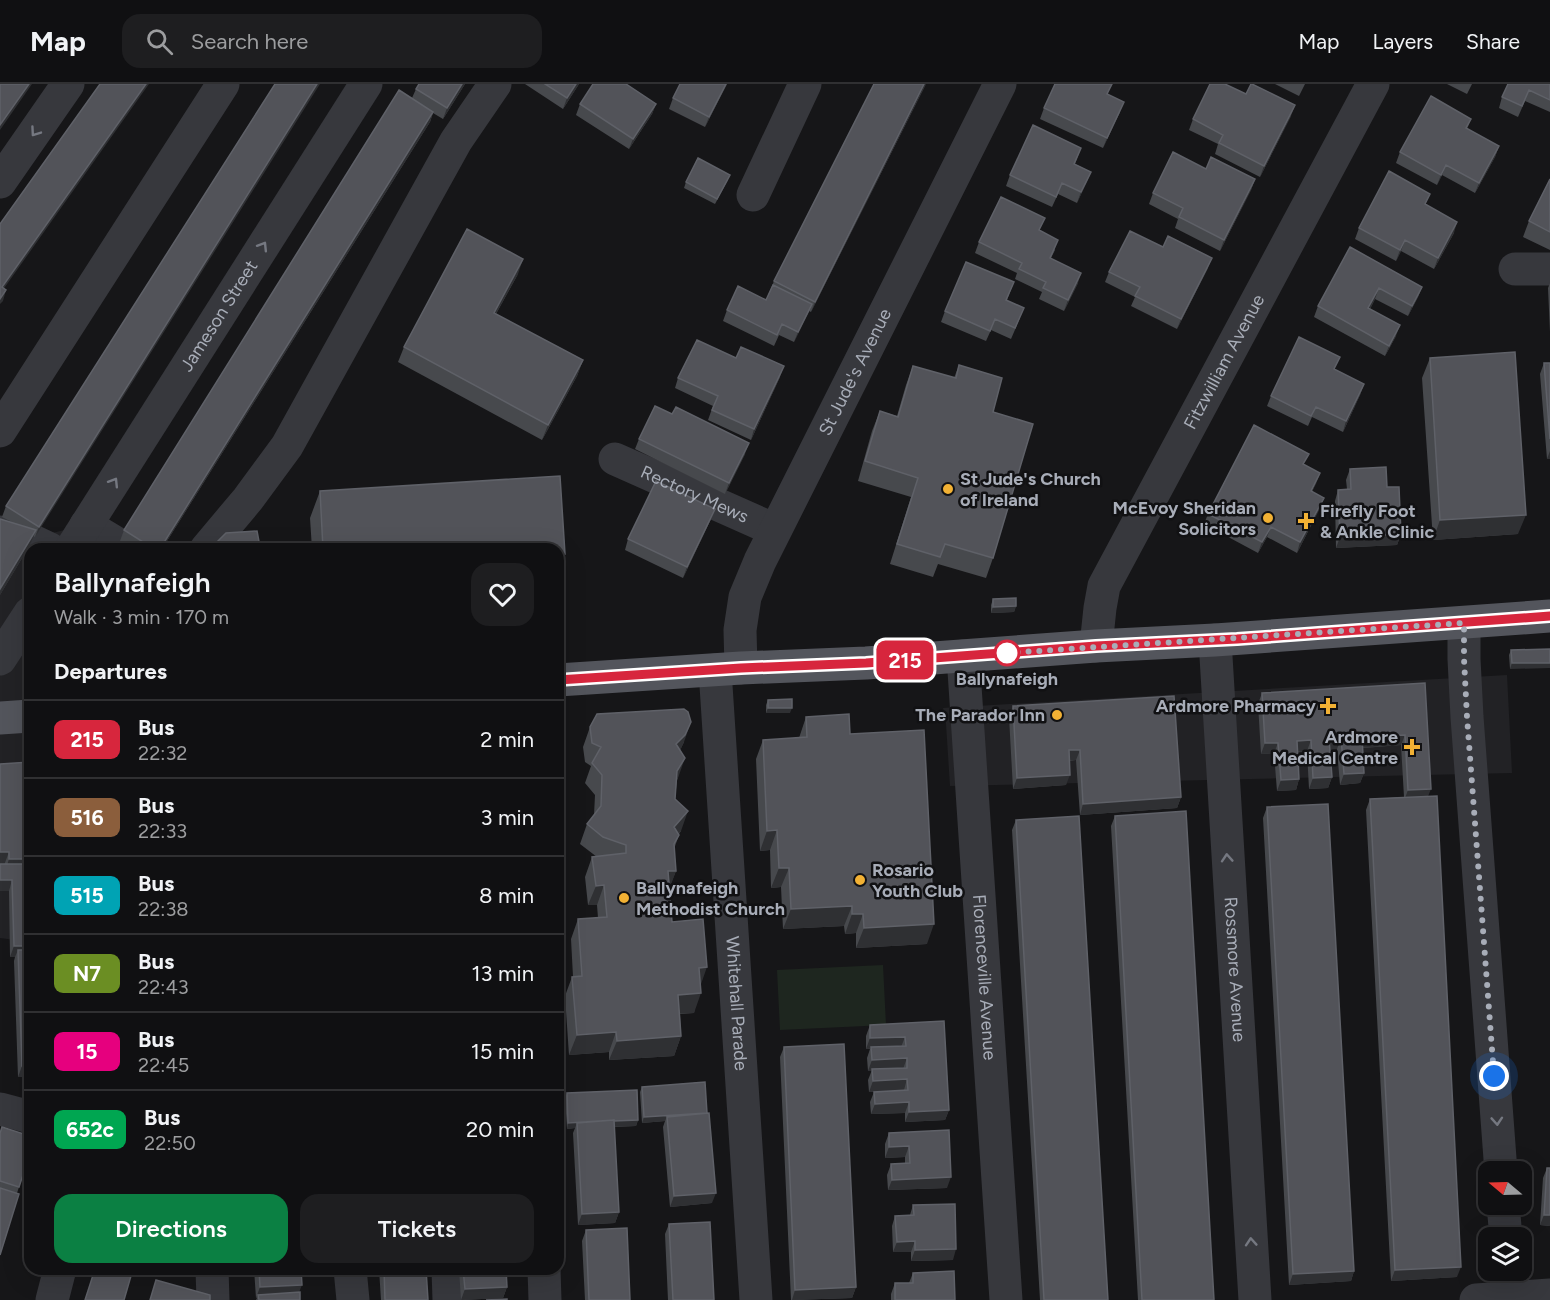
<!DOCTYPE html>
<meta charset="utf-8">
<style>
body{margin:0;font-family:Figtree,sans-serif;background:#1e1e20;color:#f1f3f6;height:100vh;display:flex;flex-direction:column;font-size:22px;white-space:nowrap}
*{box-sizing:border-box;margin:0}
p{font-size:20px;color:#9c9d9f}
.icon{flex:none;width:33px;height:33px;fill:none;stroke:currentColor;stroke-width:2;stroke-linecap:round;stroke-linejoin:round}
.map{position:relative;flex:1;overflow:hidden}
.details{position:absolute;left:24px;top:459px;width:540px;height:732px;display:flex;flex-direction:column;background:#101012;border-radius:18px;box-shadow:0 6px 24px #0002,0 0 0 2px #303032}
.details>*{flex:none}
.badge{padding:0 12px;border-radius:9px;font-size:21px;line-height:39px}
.needle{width:39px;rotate:289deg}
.tools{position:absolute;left:1478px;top:1077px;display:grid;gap:12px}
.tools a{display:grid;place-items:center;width:54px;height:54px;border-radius:12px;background:#101012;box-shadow:0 6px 24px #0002,0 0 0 2px #303032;font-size:30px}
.you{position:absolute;width:30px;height:30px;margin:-15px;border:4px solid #fff;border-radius:50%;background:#1a73e8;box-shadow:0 0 0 9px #1a73e833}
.map>.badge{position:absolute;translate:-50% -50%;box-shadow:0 0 0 3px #fff}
h2{padding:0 30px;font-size:22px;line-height:54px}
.round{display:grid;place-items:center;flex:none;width:63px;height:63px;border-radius:18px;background:#1e1e20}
.headline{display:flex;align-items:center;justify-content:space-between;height:102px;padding:0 30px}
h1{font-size:28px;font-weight:600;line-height:45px}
.cta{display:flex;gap:12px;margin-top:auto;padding:12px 30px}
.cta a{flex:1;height:69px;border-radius:18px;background:#0b8043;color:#fff;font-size:24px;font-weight:600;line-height:69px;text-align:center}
.cta a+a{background:#1e1e20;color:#f1f3f6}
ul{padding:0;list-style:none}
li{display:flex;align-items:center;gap:18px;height:78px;padding:0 30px;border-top:2px solid #303032}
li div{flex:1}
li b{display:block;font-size:22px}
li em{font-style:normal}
li .badge{min-width:66px;font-weight:700;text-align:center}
header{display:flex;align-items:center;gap:36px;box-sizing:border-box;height:84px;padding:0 30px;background:#101012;border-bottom:2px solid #303032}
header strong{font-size:28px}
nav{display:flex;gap:33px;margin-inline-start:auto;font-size:21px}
.search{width:420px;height:54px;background:#1e1e20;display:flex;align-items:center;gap:15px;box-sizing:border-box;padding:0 21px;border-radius:18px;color:#9c9d9f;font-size:22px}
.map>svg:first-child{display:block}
.built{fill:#222225}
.green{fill:#1e261f}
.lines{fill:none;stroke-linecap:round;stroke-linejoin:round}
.minor{stroke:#37383d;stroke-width:33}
.major{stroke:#53555c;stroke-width:33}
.wall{fill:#47494d}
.shaded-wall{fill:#2f3033}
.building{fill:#525359;stroke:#5f6168;stroke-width:1.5}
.oneway{stroke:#757881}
.line-casing{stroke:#fff;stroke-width:14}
.line{stroke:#d7263d;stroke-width:9}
.walk{stroke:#a8adb8;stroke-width:6;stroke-dasharray:0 10.8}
.poi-dot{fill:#f2b134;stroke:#111113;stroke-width:2}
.stop-dot{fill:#fff;stroke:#d7263d;stroke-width:3}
.labels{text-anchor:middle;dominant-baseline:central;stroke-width:5;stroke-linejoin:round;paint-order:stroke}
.street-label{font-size:18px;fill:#a8adb8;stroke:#111113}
.poi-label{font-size:18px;font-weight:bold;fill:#a8adb8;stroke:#111113;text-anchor:start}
.stop-label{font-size:18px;font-weight:bold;fill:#a8adb8;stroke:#111113}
</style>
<header>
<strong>Map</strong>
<div class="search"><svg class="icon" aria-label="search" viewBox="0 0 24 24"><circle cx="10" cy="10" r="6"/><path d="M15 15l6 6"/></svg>Search here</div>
<nav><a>Map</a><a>Layers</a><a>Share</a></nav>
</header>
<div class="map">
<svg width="1550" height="1216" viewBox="0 0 1550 1216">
<rect width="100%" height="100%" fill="#161618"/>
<path class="built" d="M86,441L126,465H30V858L0,854V511L35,453Z
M1507,591L1512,689L950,702L946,640L943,624Z"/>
<path class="green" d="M883,881L886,941L780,946L777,886Z"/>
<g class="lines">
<g class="minor">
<path d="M0,98L68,0"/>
<path d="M753,111L805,0"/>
<path d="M1515,185H1550"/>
<path d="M0,347L223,0"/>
<path id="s1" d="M615,375L775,446"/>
<path d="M86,441L126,465"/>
<path d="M0,448L35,458L50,465"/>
<path id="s2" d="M71,465L366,0"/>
<path d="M206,465L248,415L287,362L456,57L495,0"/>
<path d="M1464,539V575L1467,633L1501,1088"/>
<path id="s3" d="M1215,556L1255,1216"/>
<path id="s4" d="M1096,562L1100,524L1104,502L1373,0"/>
<path id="s5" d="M963,572L1006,1216"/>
<path d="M0,575L30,529"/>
<path id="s6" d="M741,584L740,546L745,513L760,477L1000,0"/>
<path id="s7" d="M715,586L756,1216"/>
<path d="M0,1025L30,1033"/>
<path d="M1503,1120L1506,1154"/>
<path d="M212,1185L213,1216"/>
<path d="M350,1185L353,1216"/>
<path d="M448,1185L449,1216"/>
<path d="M544,1185L545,1216"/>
<path d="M52,1216L60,1185"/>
<path d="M1476,1216L1550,1211"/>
</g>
<path class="major" d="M558,596L741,584L866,579L1096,562L1215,556L1550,532
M0,634L30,632"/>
</g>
<path class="wall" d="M275,0L35,453L33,452L30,461L0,511V435L12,438L2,433L6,422Z
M465,0L443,35L433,29L430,38L162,465H133L120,457L124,446L412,14L416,5Z
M525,0H579L563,25Z
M680,0H727L705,43L669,25L673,14Z
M926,0L811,228L809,227L794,258L779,251L774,262L723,237L727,226L766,216L774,197Z
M1275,0H1305L1299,12Z
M1447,0H1472L1467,10Z
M1550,0V28L1525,17L1518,33L1499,24L1502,13Z
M1108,10L1120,28L1103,64L1040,35L1044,24Z
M580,20H656L652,30L629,65L576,31Z
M1291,32L1260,93L1215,70L1218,60L1189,46L1193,35Z
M1471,35L1467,45L1499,62L1495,73L1475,109L1442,91L1437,101L1396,79L1400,68Z
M1081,64L1075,80L1091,88L1077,119L1058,110L1052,123L1006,102L1010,91Z
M1206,85L1255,95L1251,106L1220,167L1175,144L1178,135L1149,120L1153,109Z
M1550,95V166L1523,153L1529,137Z
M728,96L715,120L684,104L686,98Z
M1426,121L1454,149L1434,185L1401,167L1396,177L1355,155L1359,144Z
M1040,146L1055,166L1051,174L1078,199L1064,227L1039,215L1042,208L1015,195L1017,189L975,169L979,158Z
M1350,163L1422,203L1418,213L1408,232L1375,215L1370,225L1396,252L1385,272L1314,233L1318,222Z
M1208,184L1177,245L1131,222L1135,213L1105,198L1109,188Z
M518,190L496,230L583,276L577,292L542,356L398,278L404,263Z
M1014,198L1007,216L1020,234L1011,255L991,246L986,257L941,238L945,227Z
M1550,199V248L1548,204Z
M736,274L780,293L751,356L708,336L713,322L675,304L678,294Z
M1430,274L1518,450L1433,456L1422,294Z
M1544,279H1550V375H1547L1540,290Z
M959,281L993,328V474L986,494L938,480L933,493L890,480L911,413L858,397L872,347L880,327L897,332L906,301L913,282L954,294Z
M1335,286L1364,300L1360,311L1343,348L1312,333L1308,342L1267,322L1271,312Z
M639,355L745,370L725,410L635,365Z
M1305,381L1320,389L1312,408L1320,424L1297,469L1267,453L1258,469L1204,440L1208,430Z
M1350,385L1387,403L1401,450L1397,461L1336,464L1335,417L1338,406L1347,405L1346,396Z
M320,407L558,465H312L310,434Z
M711,435L683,494L625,466L628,455Z
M993,515L1016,522L1014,528L991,529V521Z
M1550,565L1510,585L1509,571L1511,566Z
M1425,599L1428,712L1457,1193L1391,1197L1366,726L1370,715L1404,713L1401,661L1363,664L1364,689L1360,699L1340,701L1337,665H1330L1332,693L1328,704L1309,705L1307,667L1298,668L1299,695L1296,706L1277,707L1274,669L1261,670L1258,620L1262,609Z
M768,616L790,629H766V621Z
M1013,622L1181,713L1177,724L1080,731L1076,676L1069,677L1066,701L1013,705L1009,633Z
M806,633L850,650L927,860L856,864V849L845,850L844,842L783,845L781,803L771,804L770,766L760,767L756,675L763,656L799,654Z
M590,643L684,658L680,666L678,694L677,696L675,715L681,747L679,750V751L674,765L676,787L669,804L672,838L700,901L694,929L680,930L681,952L674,972L609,976V968L569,971L565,912L572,893H573L571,855L578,835L598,834L597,821H588L585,793L592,773H597L580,760L587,740L594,731L595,711L585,699L591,682L585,678L583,663Z
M30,678V993H18L14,877L15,873H10L9,807H0V680Z
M1267,723L1354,1187L1351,1197L1289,1201L1263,734Z
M1115,732L1214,1216H1138L1111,742Z
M1016,736L1108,1216H1040L1012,746Z
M944,937L949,1026L945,1036L905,1038V1029L871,1030L870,1018L874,1008L904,1006L869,1008L868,996L872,986L868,987L867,974L870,965H866V952L870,941Z
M784,963L856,1203L852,1214L791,1216L780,973Z
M705,998L712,1119L670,1123L663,1043L665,1037L642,1039L640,1008L642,1003Z
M567,1009L638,1036L636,1042L614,1043L619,1128L615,1139L578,1141L573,1049L575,1044L567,1045L565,1014Z
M949,1046L947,1104L888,1106L887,1091L891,1080H905V1073L885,1074V1060L889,1049Z
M0,1048L30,1070L17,1109L0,1171Z
M1547,1084L1550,1142L1540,1141L1543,1094Z
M913,1121L953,1176L911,1177V1168H893L892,1142L895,1132L910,1131Z
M669,1140L714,1216H668L665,1150Z
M586,1146L630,1216H585L582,1157Z
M254,1185H301L299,1208L300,1216H256L257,1214H256Z
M379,1185H426L428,1216H381Z
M459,1185H506L507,1203L503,1214L461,1216Z
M913,1189L955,1216H891V1210L895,1199H909Z"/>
<path class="shaded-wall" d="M29,0H32L0,46V41Z
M146,0H149L0,210L2,203L19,178Z
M317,0H320L35,453L39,443Z
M462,0H465L443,35L447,24Z
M576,0H579L563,25L567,14Z
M726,0H727L705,43L709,33Z
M924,0H926L811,228L815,218Z
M1124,18L1120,28L1103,64L1107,54Z
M656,20L652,30L629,65L633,55Z
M1295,21L1291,32L1260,93L1264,82Z
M433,28L430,38L162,465H160Z
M1499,62L1495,73L1475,109L1479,99Z
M1446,81L1442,91L1437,101L1441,91Z
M1091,88L1087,98L1077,119L1081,108Z
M1255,95L1251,106L1220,167L1224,156Z
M1457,138L1454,149L1434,185L1438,174Z
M1405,156L1401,167L1396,177L1400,166Z
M1212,174L1208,184L1177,245L1181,235Z
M523,175L518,190L488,244L494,229Z
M1081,189L1078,199L1064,227L1068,216Z
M1422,203L1418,213L1408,232L1412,222Z
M1379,204L1375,215L1365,235L1368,224Z
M6,206L3,217L0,220V215Z
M812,220L808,230L794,258L798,248Z
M1400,241L1396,252L1385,272L1389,262Z
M583,276L577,292L542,356L548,341Z
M784,282L780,293L751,356L754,345Z
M1364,300L1360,311L1343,348L1346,337Z
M749,359L745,370L725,410L729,399Z
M1550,367V375H1547Z
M1320,389L1316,400L1307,417L1311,407Z
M1324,414L1320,424L1297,469L1300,458Z
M715,425L711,435L683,494L687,483Z
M1526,431L1518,450L1433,456L1440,436Z
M1271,443L1267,453L1258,469L1262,458Z
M36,446L30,461L0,511V505Z
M1401,450L1397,461L1336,464L1340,453Z
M558,470H565L558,489Z
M1016,522L1014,528L991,529L993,523Z
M1512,579H1550V584L1510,585Z
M768,624H792L790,629H766Z
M691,638L684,658L678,671L676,660Z
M1405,651L1401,661L1358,664L1362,653Z
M1341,654L1337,665L1326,666L1329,655Z
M1311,656L1307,667L1293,668L1297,657Z
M1265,659H1278L1274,669L1261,670Z
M1069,666H1080L1076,676L1065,677Z
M685,674L678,694L670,707L677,687Z
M1364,689L1360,699L1340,701L1344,690Z
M1070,691L1066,701L1013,705L1017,694Z
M1332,693L1328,704L1309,705L1313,694Z
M1299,695L1296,706L1277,707L1281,696Z
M1431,705L1427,715L1404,717L1408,706Z
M1181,713L1177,724L1080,731L1083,720Z
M688,727L681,747L667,763L674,743Z
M777,746L770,766L760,767L767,747Z
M0,768H9L3,784H0Z
M9,775H30V790L4,791Z
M779,784H789L781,803L771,804Z
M668,787H676L669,806Z
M0,796H12L9,807H0Z
M604,801L597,821H588L596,802Z
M852,822L844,842L783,845L791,825Z
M852,830H863L856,849L845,850Z
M934,840L927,860L856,864L864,844Z
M14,862H30V872L18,866L15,873H10Z
M707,883L700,903L699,884Z
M701,909L694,929L671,930L678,911Z
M616,948L609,968L569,971L577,951Z
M681,952L674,972L609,976L617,957Z
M905,953L901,963L866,965L870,954Z
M907,974L903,985L868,987L872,976Z
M22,982H30V993H18Z
M907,995L904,1006L869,1008L873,997Z
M909,1018L905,1029L871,1030L875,1020Z
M949,1026L945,1036L905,1038L909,1028Z
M707,1029L667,1033L665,1037L642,1039L644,1033Z
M638,1036L636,1042L577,1044V1039Z
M568,1039H577L575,1044L567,1045Z
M909,1062L905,1073L885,1074L889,1063Z
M951,1093L947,1104L888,1106L892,1096Z
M716,1109L712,1119L670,1123L674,1112Z
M619,1128L615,1139L578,1141L582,1130Z
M1544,1131H1550V1142L1540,1141Z
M915,1157L911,1168H893L897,1158Z
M956,1165L953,1176L911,1177L915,1166Z
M1461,1183L1457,1193L1391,1197L1395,1186Z
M1354,1187L1351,1197L1289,1201L1293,1190Z
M302,1201L298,1211H258L257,1214H256L260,1203Z
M507,1203L503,1214L461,1216L465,1205Z
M856,1203L852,1214L792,1216L795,1206Z"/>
<path class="building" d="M0,0H29L0,41Z
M100,0H146L2,203L6,206L0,215V140Z
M275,0H317L39,443L6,422Z
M419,0H462L447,24L416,5Z
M545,0H576L567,14Z
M593,0H626L656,20L633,55L580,20Z
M680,0H726L709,33L673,14Z
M874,0H924L815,218L774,197Z
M1055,0H1112L1107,10L1124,18L1107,54L1044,24Z
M1210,0H1225L1246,10L1251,0H1252L1295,21L1264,82L1219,59L1223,51L1193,35Z
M1508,0H1550V16L1529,6L1522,22L1502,13Z
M399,6L433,28L160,465H154L124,446Z
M1431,12L1471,35L1466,44L1499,62L1479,99L1446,81L1441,91L1400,68Z
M1033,41L1081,64L1074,80L1091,88L1081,108L1062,99L1056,113L1010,91Z
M1173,68L1206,85L1211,73L1255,95L1224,156L1179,133L1183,124L1153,109Z
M698,74L730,91L717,115L686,98Z
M1389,87L1430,110L1425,120L1457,138L1438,174L1405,156L1400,166L1359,144Z
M1550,95V148L1529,137Z
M1001,113L1045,134L1039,146L1058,156L1050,174L1081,189L1068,216L1043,204L1046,198L1019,185L1022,179L979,158Z
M467,145L523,175L494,229L583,276L548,341L404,263Z
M1130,147L1163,163L1168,152L1212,174L1181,235L1135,212L1140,203L1109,188Z
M1350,163L1422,203L1412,222L1379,204L1368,224L1400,241L1389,262L1318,222Z
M966,178L1014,198L1006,216L1024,224L1015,244L995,235L990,247L945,227Z
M773,201L812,220L798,248L782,240L777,251L727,226L738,202L766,216Z
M1299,253L1340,273L1334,285L1364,300L1346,337L1316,323L1311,332L1271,312Z
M697,256L736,274L741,263L784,282L754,345L712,326L718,312L678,294Z
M1515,268L1526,431L1440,436L1430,274Z
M1544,279H1550V355Z
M959,281L1002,294L993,328L1033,340L993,474L945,460L940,473L897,460L918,394L865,377L880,327L898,333L913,282L956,294Z
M655,322L672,330L676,323L749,359L729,399L639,355Z
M1254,341L1309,370L1303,380L1320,389L1311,407L1324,414L1300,458L1271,443L1262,458L1208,430Z
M1386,383L1387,403H1399L1401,450L1340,453L1338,406L1351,405L1350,385Z
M560,392L565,470H558V465H323L320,407Z
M656,397L715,425L687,483L628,455Z
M0,435L36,446L0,505Z
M257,447L260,463L269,462V465H210L226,449Z
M1016,514V522L993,523V515Z
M1550,565V579H1512L1511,566Z
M1425,599L1431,705L1408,706L1405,651L1362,653L1364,689L1344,690L1341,654L1329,655L1332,693L1313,694L1311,656L1297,657L1299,695L1281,696L1278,659H1265L1262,609Z
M1174,612L1181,713L1083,720L1080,666H1069L1070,691L1017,694L1013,622Z
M792,615V624H768V616Z
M684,625L688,628L691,638L685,651L676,660L685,674L677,687L675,715L688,727L674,743L679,751L674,760L676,787H668L672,838L703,835L707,883L699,884L701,909L678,911L681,952L617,957L616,948L577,951L572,893L582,892L578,835L607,833L604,801L596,802L592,773L626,769V761L603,753L587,740L601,722L602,691L592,679L601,663L592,659L590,643L597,630Z
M849,630L850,650L924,646L934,840L864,844L863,830H852V822L791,825L789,784H779L777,746L767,747L763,656L807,653L806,633Z
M30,678V775H9V768H0V680Z
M1437,712L1461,1183L1395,1186L1370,715Z
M1328,720L1354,1187L1293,1190L1267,723Z
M1186,727L1214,1216H1142L1115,732Z
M1079,732L1108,1216H1044L1016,736Z
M0,780H30V862H14L12,796H0Z
M18,866H30V982H22Z
M944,937L949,1026L909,1028V1018L875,1020L874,1008L908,1006L907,995L873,997L872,985L907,984V974L872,976L871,963L906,962L905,953L870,954V941Z
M844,960L856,1203L795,1206L784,963Z
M705,998L707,1029L644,1033L642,1003Z
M637,1006L638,1036L614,1037V1036L568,1039L567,1009Z
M709,1029L716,1109L674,1112L667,1033Z
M614,1036L619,1128L582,1130L577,1039Z
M2,1043L30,1052V1070L19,1103L0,1097V1049Z
M949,1046L951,1093L892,1096L891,1080L910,1079L909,1062L889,1063V1049Z
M1547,1084H1550V1131H1544Z
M0,1104L19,1110L0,1171Z
M955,1120L956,1165L915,1166V1157L897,1158L895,1132L914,1131L913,1121Z
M710,1138L714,1216H673L669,1140Z
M627,1144L630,1216H589L586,1146Z
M95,1185H133L124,1216H85Z
M259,1185H301L302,1201L260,1203Z
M384,1185H426L428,1216H385Z
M463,1185H506L507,1203L465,1205Z
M954,1187L955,1216H895V1199H913V1189Z
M156,1196L210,1211V1216H150Z
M300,1208V1216H259L258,1211Z
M507,1215V1216H486Z"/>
<defs><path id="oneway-chevron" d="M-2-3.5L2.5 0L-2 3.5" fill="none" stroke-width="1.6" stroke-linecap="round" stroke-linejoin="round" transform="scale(1.5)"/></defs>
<g class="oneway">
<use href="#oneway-chevron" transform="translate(35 48) rotate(125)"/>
<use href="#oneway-chevron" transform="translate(263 162) rotate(-58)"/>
<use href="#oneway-chevron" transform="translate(114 398) rotate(-58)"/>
<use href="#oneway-chevron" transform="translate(1227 774) rotate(-94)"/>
<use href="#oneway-chevron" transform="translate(1497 1037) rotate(86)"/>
<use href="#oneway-chevron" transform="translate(1251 1158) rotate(-94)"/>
</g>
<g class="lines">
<defs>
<path id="line" d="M558,596L741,584L866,579L1096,562L1237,555L1550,532"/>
</defs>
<use href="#line" class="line-casing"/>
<use href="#line" class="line"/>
<path class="walk" d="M1007,569L1464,539V575L1467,633L1494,992"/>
</g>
<g class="poi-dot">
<circle cx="948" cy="405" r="6"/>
<circle cx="1268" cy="434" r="6"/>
<path d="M1303 428h6v6h6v6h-6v6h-6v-6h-6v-6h6z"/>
<path d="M1325 613h6v6h6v6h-6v6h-6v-6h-6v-6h6z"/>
<circle cx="1057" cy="631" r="6"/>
<path d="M1409 654h6v6h6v6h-6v6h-6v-6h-6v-6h6z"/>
<circle cx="860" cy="796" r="6"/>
<circle cx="624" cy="814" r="6"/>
</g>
<circle class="stop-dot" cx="1007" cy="569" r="12"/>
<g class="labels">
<g class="street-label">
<text stroke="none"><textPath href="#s2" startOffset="276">Jameson Street</textPath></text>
<text stroke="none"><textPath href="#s4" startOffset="315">Fitzwilliam Avenue</textPath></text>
<text stroke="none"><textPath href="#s6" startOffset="322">St Jude's Avenue</textPath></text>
<text stroke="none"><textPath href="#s1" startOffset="87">Rectory Mews</textPath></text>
<text stroke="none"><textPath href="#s3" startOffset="330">Rossmore Avenue</textPath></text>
<text stroke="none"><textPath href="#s5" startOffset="322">Florenceville Avenue</textPath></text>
<text stroke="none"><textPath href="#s7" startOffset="334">Whitehall Parade</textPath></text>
</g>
<g class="poi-label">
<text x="960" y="395">St Jude's Church<tspan x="960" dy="21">of Ireland</tspan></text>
<text x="1256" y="424" text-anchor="end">McEvoy Sheridan<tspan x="1256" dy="21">Solicitors</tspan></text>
<text x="1320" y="427">Firefly Foot<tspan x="1320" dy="21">&amp; Ankle Clinic</tspan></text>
<text x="1316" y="622" text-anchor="end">Ardmore Pharmacy</text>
<text x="1045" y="631" text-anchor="end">The Parador Inn</text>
<text x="1398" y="653" text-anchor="end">Ardmore<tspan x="1398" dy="21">Medical Centre</tspan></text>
<text x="872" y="786">Rosario<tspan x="872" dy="21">Youth Club</tspan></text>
<text x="636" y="804">Ballynafeigh<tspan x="636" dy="21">Methodist Church</tspan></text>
</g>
<g class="stop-label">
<text x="1007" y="595">Ballynafeigh</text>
</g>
</g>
</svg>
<div class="tools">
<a><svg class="needle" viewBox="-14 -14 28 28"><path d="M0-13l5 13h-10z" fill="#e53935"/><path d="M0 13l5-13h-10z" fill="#9c9d9f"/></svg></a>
<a><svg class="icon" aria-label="layers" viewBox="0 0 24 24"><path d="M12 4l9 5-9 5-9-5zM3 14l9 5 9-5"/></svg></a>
</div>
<div class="you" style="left:1494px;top:992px"></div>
<b class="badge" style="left:905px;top:576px;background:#d7263d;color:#fff">215</b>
<section class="details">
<div class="headline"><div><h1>Ballynafeigh</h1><p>Walk · 3 min · 170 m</p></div><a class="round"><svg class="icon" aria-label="heart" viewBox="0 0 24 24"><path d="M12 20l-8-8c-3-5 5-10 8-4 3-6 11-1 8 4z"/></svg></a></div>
<h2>Departures</h2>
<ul>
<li><span class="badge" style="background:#d7263d;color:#fff">215</span><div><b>Bus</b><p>22:32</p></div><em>2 min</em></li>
<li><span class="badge" style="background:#8b5e3c;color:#fff">516</span><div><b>Bus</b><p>22:33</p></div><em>3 min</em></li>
<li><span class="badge" style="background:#00a3b4;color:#fff">515</span><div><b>Bus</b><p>22:38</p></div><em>8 min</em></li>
<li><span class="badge" style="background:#6b8e23;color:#fff">N7</span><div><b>Bus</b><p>22:43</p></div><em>13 min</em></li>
<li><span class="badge" style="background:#e6007e;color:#fff">15</span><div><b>Bus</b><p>22:45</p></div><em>15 min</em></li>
<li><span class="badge" style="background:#00a651;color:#fff">652c</span><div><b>Bus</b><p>22:50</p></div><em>20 min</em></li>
</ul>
<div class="cta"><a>Directions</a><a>Tickets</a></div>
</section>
</div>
